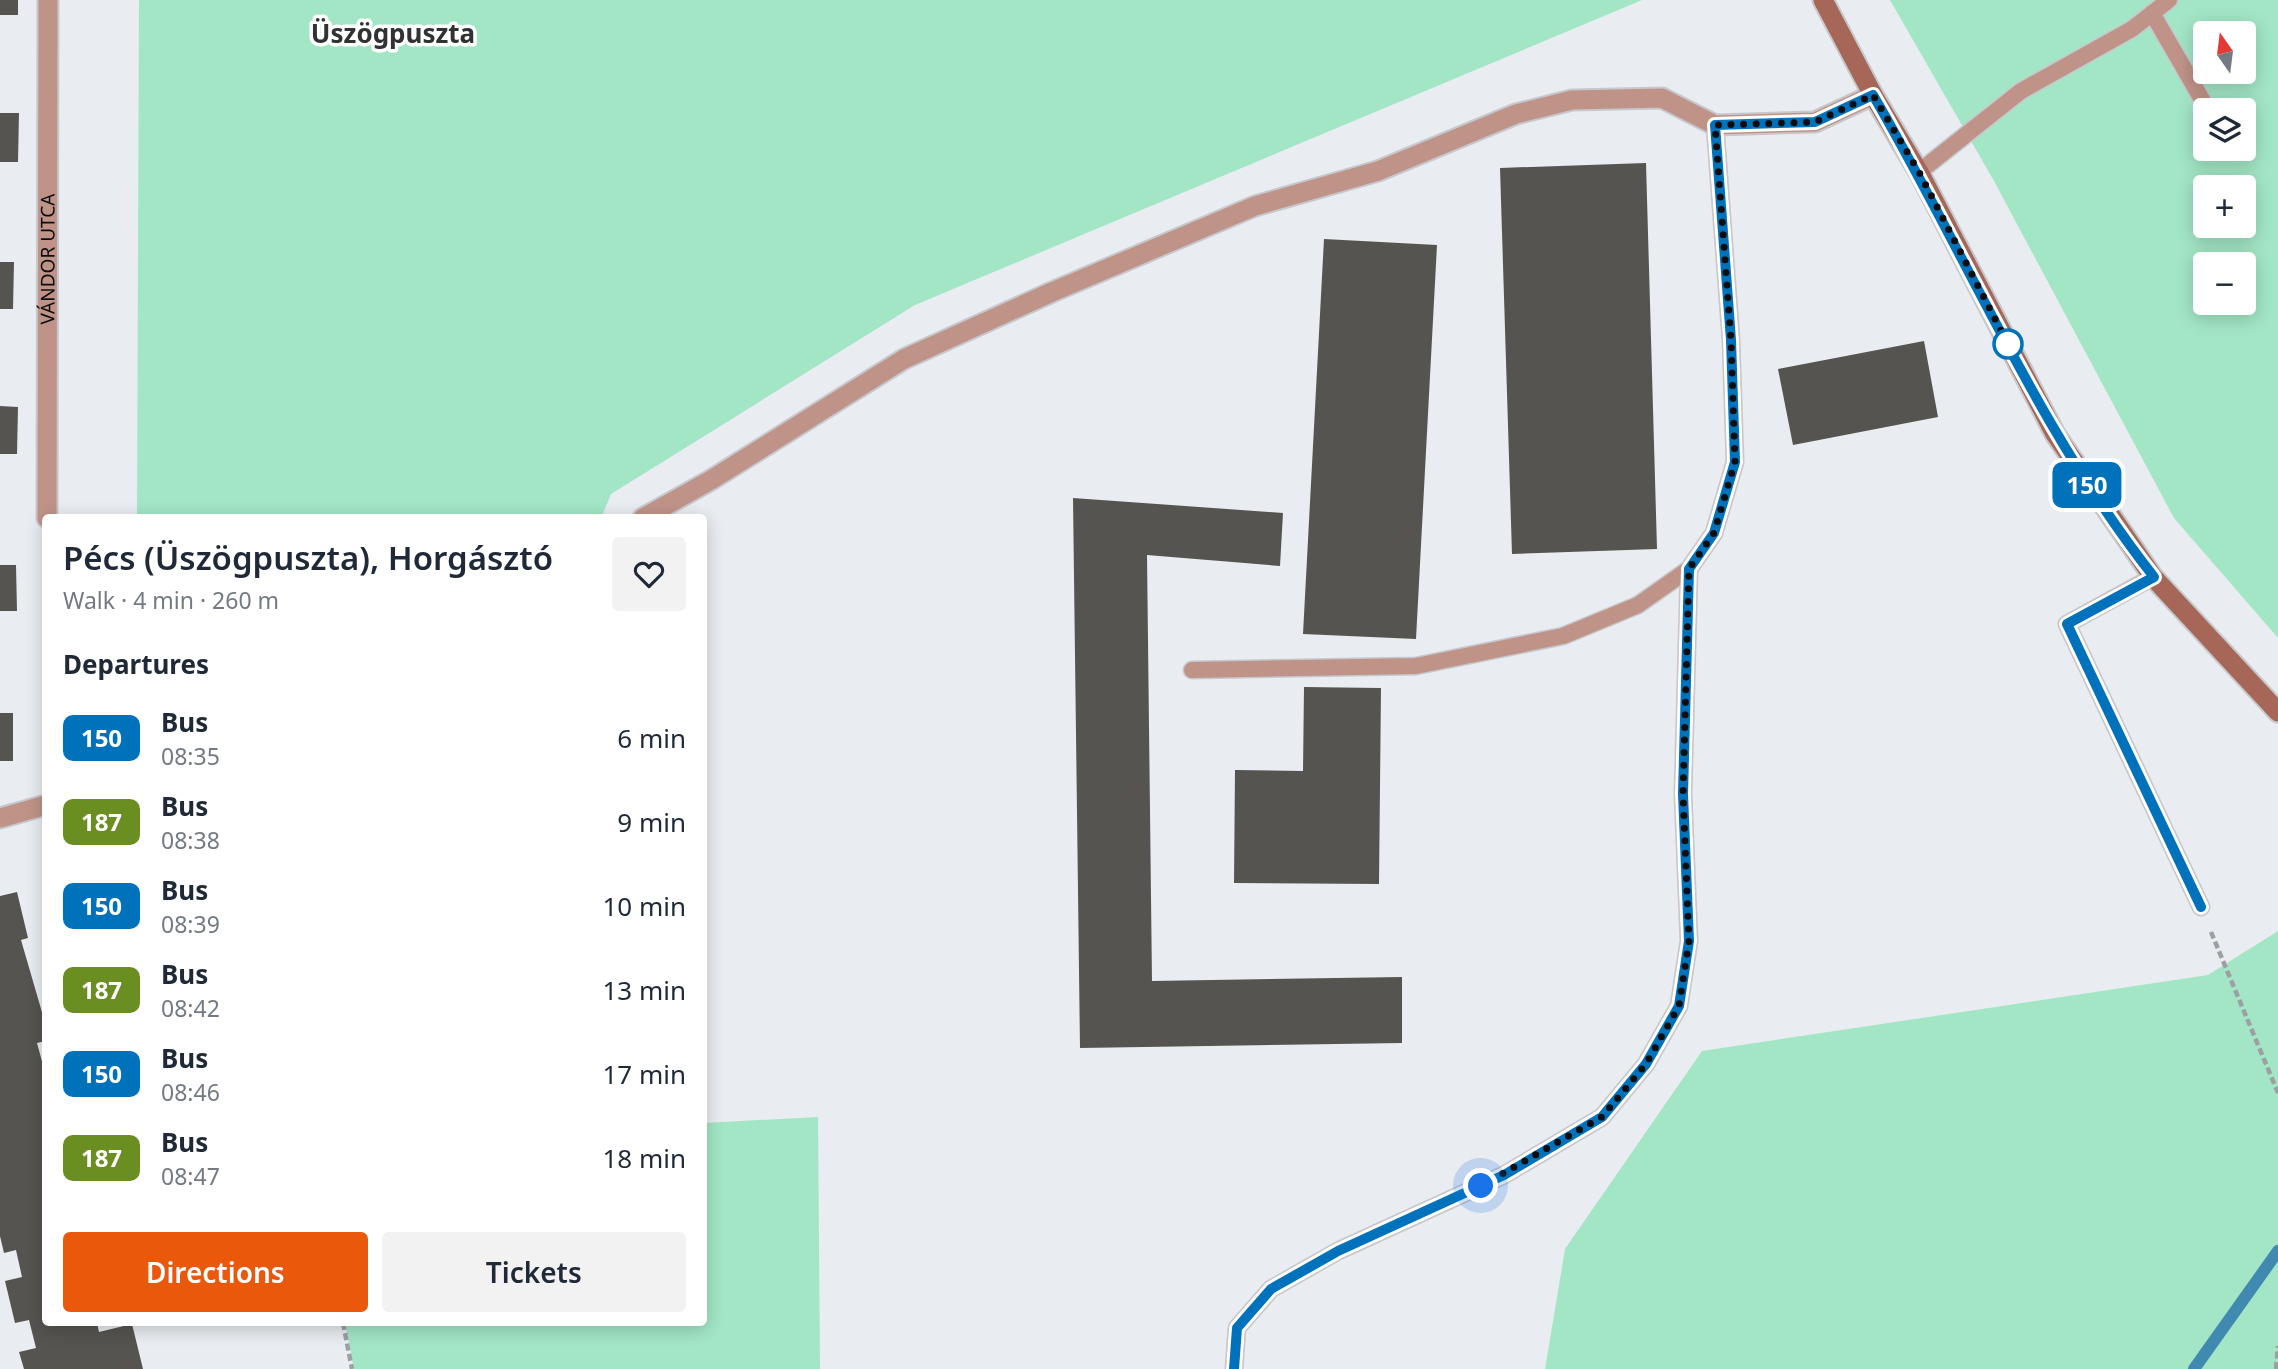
<!DOCTYPE html>
<meta charset="utf-8">
<style>
body{margin:0;font-family:"Noto Sans",sans-serif;background:#f2f2f3;color:#1f2937;height:100vh;display:flex;flex-direction:column;font-size:26px;white-space:nowrap}
*{box-sizing:border-box;margin:0}
p{font-size:23px;color:#747a83}
.icon{flex:none;width:38px;height:38px;fill:none;stroke:currentColor;stroke-width:2;stroke-linecap:round;stroke-linejoin:round}
.map{position:relative;flex:1;overflow:hidden}
.details{position:absolute;left:42px;top:514px;width:665px;height:812px;display:flex;flex-direction:column;background:#fff;border-radius:7px;box-shadow:0 4px 18px #0003}
.details>*{flex:none}
.badge{padding:0 14px;border-radius:10px;font-size:24px;line-height:46px}
.needle{width:46px;rotate:346deg}
.tools{position:absolute;left:2193px;top:21px;display:grid;gap:14px}
.tools a{display:grid;place-items:center;width:63px;height:63px;border-radius:7px;background:#fff;box-shadow:0 4px 18px #0003;font-size:35px}
.you{position:absolute;width:35px;height:35px;margin:-18px;border:5px solid #fff;border-radius:50%;background:#1a73e8;box-shadow:0 0 0 10px #1a73e833}
.map>.badge{position:absolute;translate:-50% -50%;box-shadow:0 0 0 4px #fff}
h2{padding:0 21px;font-size:26px;line-height:63px}
.round{display:grid;place-items:center;flex:none;width:74px;height:74px;border-radius:7px;background:#f2f2f3}
.head{display:flex;align-items:center;justify-content:space-between;height:119px;padding:0 21px}
h1{font-size:33px;font-weight:600;line-height:52px}
.primary-button{display:flex;gap:14px;margin-top:auto;padding:14px 21px}
.primary-button a{flex:1;height:80px;border-radius:7px;background:#ea580c;color:#fff;font-size:28px;font-weight:600;line-height:80px;text-align:center}
.primary-button a+a{background:#f2f2f3;color:#1f2937}
ul{padding:0;list-style:none}
li{display:flex;align-items:center;gap:21px;height:84px;padding:0 21px}
li div{flex:1}
li b{display:block;font-size:26px}
li em{font-style:normal}
li .badge{min-width:77px;font-weight:700;text-align:center}
.map>svg:first-child{display:block}
.green{fill:#a2e6c5;fill-rule:evenodd}
.lines{fill:none;stroke-linecap:round;stroke-linejoin:round}
.stream{stroke:#4089b0;stroke-width:12}
.building{fill:#565450}
.service-casing{stroke:#c6c8cc;stroke-width:19}
.minor-casing{stroke:#c6c8cc;stroke-width:23}
.secondary-casing{stroke:#c6c8cc;stroke-width:23}
.path{stroke:#9d9fa2;stroke-width:4.5;stroke-dasharray:7 3.5;stroke-linecap:butt}
.service{stroke:#bf9388;stroke-width:16}
.minor{stroke:#bf9388;stroke-width:19}
.secondary{stroke:#a66758;stroke-width:19}
.line-casing{stroke:#fff;stroke-width:16}
.line{stroke:#0072bc;stroke-width:10}
.walk{stroke:#0c0d0e;stroke-width:7;stroke-dasharray:0 12.6}
.stop-dot{fill:#fff;stroke:#0072bc;stroke-width:3.5}
.labels{text-anchor:middle;dominant-baseline:central;stroke-width:7;stroke-linejoin:round;paint-order:stroke}
.street-label{font-size:19px;fill:#0c0d0e;stroke:#fff}
.district-label{font-size:26px;font-weight:bold;fill:#303234;stroke:#fff}
</style>
<div class="map">
<svg width="2278" height="1369" viewBox="0 0 2278 1369">
<rect width="100%" height="100%" fill="#e9ecf0"/>
<path class="green" d="M139,0H1642L915,305L611,494L601,518H137Z
M1890,0H2278V638L2174,518L1994,181ZM2205,33H2244V72H2205ZM2205,110H2244V149H2205ZM2205,187H2244V226H2205ZM2205,264H2244V303H2205Z
M2278,931V1369H1545L1565,1249L1702,1051L2208,975Z
M818,1117L820,1369H354L345,1323H704V1123Z"/>
<g class="lines">
<path class="stream" d="M2194,1369L2278,1251"/>
</g>
<path class="building" d="M0,0H18V15H0Z
M0,113H19L18,162H0Z
M1646,163L1657,549L1512,554L1500,168Z
M1324,239L1437,245L1416,639L1303,634Z
M0,262H14L13,309H0Z
M1924,341L1938,417L1793,445L1778,369Z
M0,406L18,407L17,454H0Z
M1073,498L1283,513L1280,566L1147,555L1152,981L1402,977V1043L1080,1048Z
M0,565H16L17,611H0Z
M1304,687L1381,688L1379,884L1234,883L1235,770L1303,771Z
M0,713H13V761H0Z
M17,892L28,938L21,940L46,1026V1041L37,1043L46,1076V1323H97L99,1332L132,1324L143,1369H24L19,1352L36,1348L29,1320L15,1323L5,1281L22,1277L16,1250L4,1253L0,1236V896Z"/>
<g class="lines">
<defs>
<path id="service" d="M2152,13L2208,110
M1919,172L2021,91L2132,29L2169,0
M2153,577L2067,624L2201,907
M1192,670L1416,666L1563,636L1638,605L1689,569L1714,533L1735,462L1731,340L1715,125
M1234,1369L1237,1328L1271,1289L1338,1251L1504,1175L1602,1117L1646,1064L1679,1006L1689,941L1683,794L1689,569"/>
<g id="minor">
<path id="s1" d="M47,518L48,0"/>
<path d="M643,518L711,480L904,359L1052,292L1255,206L1378,171L1516,114L1572,100L1662,98L1715,125L1815,122L1873,95"/>
<path d="M0,818L46,805"/>
</g>
<path id="secondary" d="M1823,0L1873,95L1919,172L2055,434L2153,577L2278,712"/>
</defs>
<use href="#service" class="service-casing"/>
<use href="#minor" class="minor-casing"/>
<use href="#secondary" class="secondary-casing"/>
<path class="path" d="M2211,932L2278,1093
M343,1323L352,1369
M2276,1369L2278,1346"/>
<use href="#service" class="service"/>
<use href="#minor" class="minor"/>
<use href="#secondary" class="secondary"/>
</g>
<g class="lines">
<defs>
<path id="line" d="M1234,1369L1237,1328L1271,1289L1338,1251L1504,1175L1602,1117L1646,1064L1679,1006L1689,941L1683,794L1689,569L1714,533L1735,462L1731,340L1715,125L1815,122L1873,95C1967,256 2038,430 2154,577L2067,624L2201,907"/>
</defs>
<use href="#line" class="line-casing"/>
<use href="#line" class="line"/>
<path class="walk" d="M1481,1186L1602,1117L1646,1064L1679,1006L1689,941L1683,794L1689,569L1714,533L1735,462L1731,340L1715,125L1815,122L1873,95L1919,172L2008,344"/>
</g>
<circle class="stop-dot" cx="2008" cy="344" r="14"/>
<g class="labels">
<g class="street-label">
<text stroke="none"><textPath href="#s1" startOffset="259">VÁNDOR UTCA</textPath></text>
</g>
<g class="district-label">
<text x="393" y="33">Üszögpuszta</text>
</g>
</g>
</svg>
<div class="tools">
<a><svg class="needle" viewBox="-14 -14 28 28"><path d="M0-13l5 13h-10z" fill="#e53935"/><path d="M0 13l5-13h-10z" fill="#747a83"/></svg></a>
<a><svg class="icon" aria-label="layers" viewBox="0 0 24 24"><path d="M12 4l9 5-9 5-9-5zM3 14l9 5 9-5"/></svg></a>
<a>+</a>
<a>−</a>
</div>
<div class="you" style="left:1481px;top:1186px"></div>
<b class="badge" style="left:2087px;top:485px;background:#0072bc;color:#fff">150</b>
<section class="details">
<div class="head"><div><h1>Pécs (Üszögpuszta), Horgásztó</h1><p>Walk · 4 min · 260 m</p></div><a class="round"><svg class="icon" aria-label="heart" viewBox="0 0 24 24"><path d="M12 20l-8-8c-3-5 5-10 8-4 3-6 11-1 8 4z"/></svg></a></div>
<h2>Departures</h2>
<ul>
<li><span class="badge" style="background:#0072bc;color:#fff">150</span><div><b>Bus</b><p>08:35</p></div><em>6 min</em></li>
<li><span class="badge" style="background:#6b8e23;color:#fff">187</span><div><b>Bus</b><p>08:38</p></div><em>9 min</em></li>
<li><span class="badge" style="background:#0072bc;color:#fff">150</span><div><b>Bus</b><p>08:39</p></div><em>10 min</em></li>
<li><span class="badge" style="background:#6b8e23;color:#fff">187</span><div><b>Bus</b><p>08:42</p></div><em>13 min</em></li>
<li><span class="badge" style="background:#0072bc;color:#fff">150</span><div><b>Bus</b><p>08:46</p></div><em>17 min</em></li>
<li><span class="badge" style="background:#6b8e23;color:#fff">187</span><div><b>Bus</b><p>08:47</p></div><em>18 min</em></li>
</ul>
<div class="primary-button"><a>Directions</a><a>Tickets</a></div>
</section>
</div>
